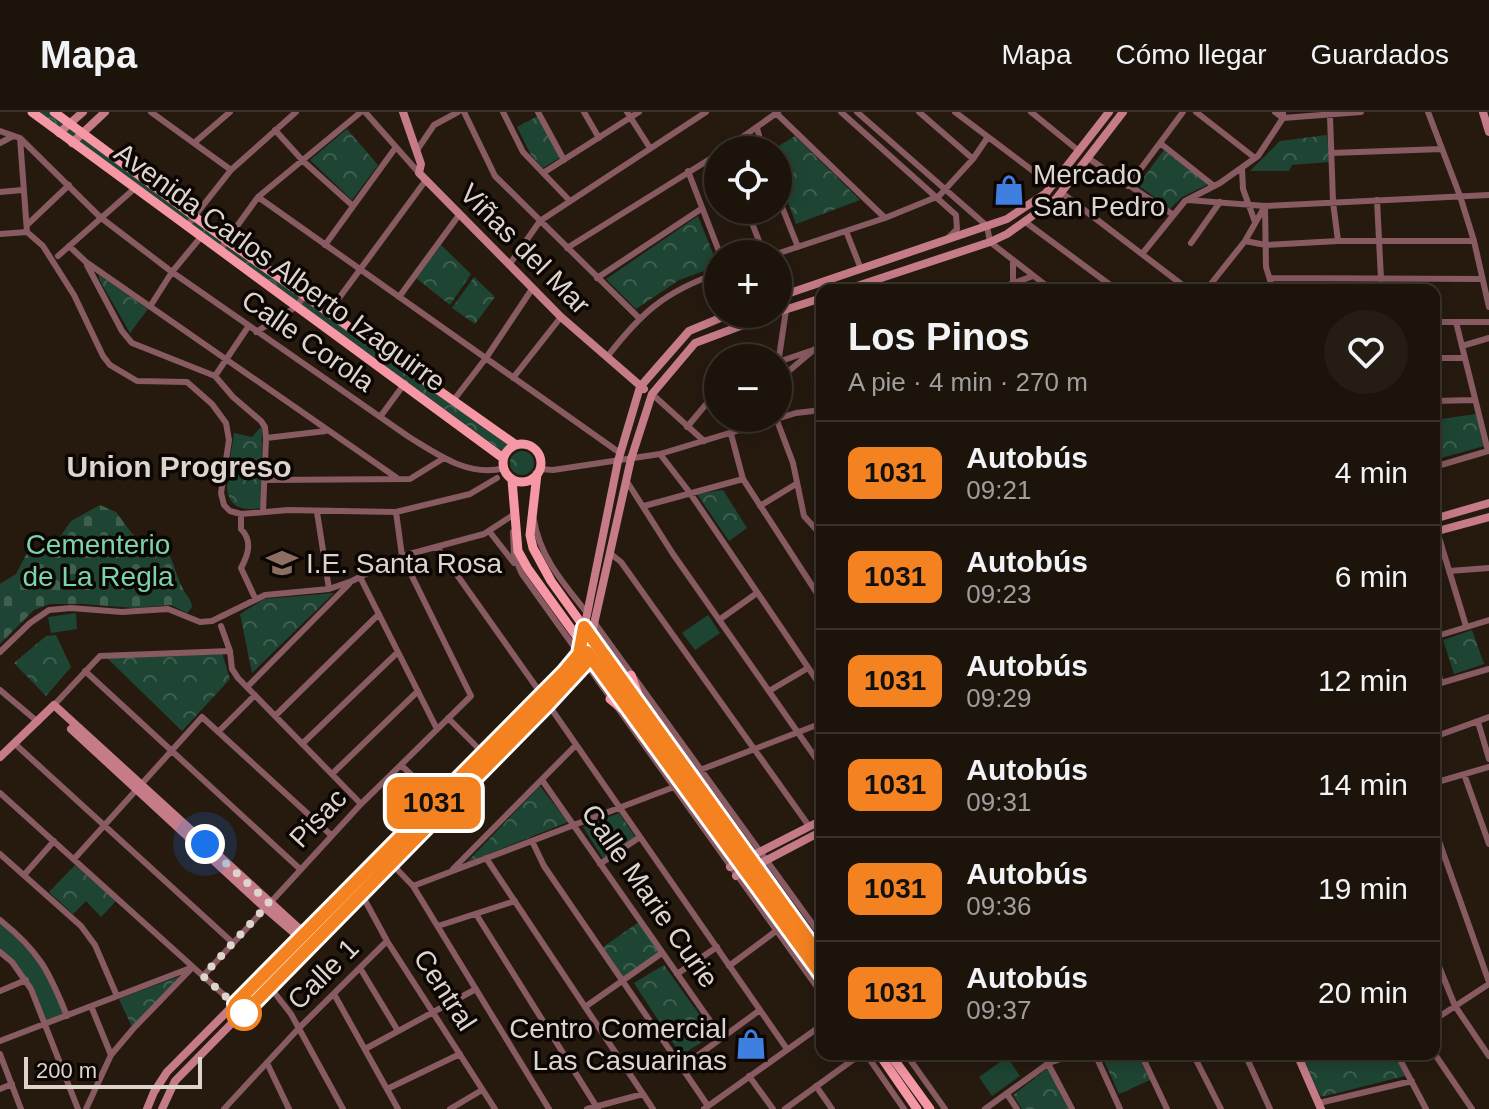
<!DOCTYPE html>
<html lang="es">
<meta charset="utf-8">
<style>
body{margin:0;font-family:Arial,sans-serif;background:#251d14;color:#f1f3f6;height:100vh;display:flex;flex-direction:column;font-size:30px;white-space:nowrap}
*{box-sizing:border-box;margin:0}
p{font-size:26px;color:#a09e9d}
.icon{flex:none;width:44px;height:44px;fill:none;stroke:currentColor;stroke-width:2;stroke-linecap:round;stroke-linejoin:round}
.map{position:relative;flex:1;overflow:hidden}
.side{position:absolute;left:816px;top:172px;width:624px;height:776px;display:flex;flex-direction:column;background:#1c140b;border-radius:16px;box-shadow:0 4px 20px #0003,0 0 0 2px #3a332c}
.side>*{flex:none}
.badge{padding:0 16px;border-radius:12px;font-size:28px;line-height:52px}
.buttons{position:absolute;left:704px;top:24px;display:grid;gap:16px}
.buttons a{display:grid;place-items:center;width:88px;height:88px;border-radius:50%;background:#1c140b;box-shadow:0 4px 20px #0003,0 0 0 2px #3a332c;font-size:40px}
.scale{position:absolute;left:24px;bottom:20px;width:178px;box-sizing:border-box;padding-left:8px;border:4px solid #ddd4cd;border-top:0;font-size:22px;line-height:28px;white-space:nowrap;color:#ddd4cd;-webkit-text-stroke:6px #0b0603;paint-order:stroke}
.you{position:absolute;width:40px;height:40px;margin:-20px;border:6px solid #fff;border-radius:50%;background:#1a73e8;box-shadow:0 0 0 12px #1a73e833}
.map>.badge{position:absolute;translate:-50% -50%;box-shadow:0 0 0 4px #fff}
.round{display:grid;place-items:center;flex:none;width:84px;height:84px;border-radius:42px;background:#251d14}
.head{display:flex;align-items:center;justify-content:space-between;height:136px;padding:0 32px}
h1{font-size:38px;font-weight:600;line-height:60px}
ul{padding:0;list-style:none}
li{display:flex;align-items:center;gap:24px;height:104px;padding:0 32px;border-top:2px solid #3a332c}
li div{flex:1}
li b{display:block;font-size:30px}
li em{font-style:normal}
li .badge{min-width:88px;font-weight:700;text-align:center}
header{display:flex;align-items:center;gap:48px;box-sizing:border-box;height:112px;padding:0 40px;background:#1c140b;border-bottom:2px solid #3a332c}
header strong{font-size:38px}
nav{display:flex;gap:44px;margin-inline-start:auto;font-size:28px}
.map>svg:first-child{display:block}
.grass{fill:#1e4534}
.forest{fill:url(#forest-crowns)}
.cemetery{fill:url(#cemetery-stones)}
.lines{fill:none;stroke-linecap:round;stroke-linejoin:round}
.street{stroke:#885a61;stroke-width:6}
.secondary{stroke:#c67c88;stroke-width:8}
.primary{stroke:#f697a6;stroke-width:9}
.line-casing{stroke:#fff;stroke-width:18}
.line{stroke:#f58220;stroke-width:12}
.walk{stroke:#ddd4cd;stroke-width:8;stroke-dasharray:0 14.4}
.stop-dot{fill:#fff;stroke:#f58220;stroke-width:4}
.labels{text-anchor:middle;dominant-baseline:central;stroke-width:7;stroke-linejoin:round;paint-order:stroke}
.poi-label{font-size:28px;fill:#ddd4cd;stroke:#0b0603;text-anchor:start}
.street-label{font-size:28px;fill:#ddd4cd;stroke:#0b0603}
.park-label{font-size:28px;fill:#7ad3aa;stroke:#0b0603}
.neighbourhood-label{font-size:30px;font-weight:bold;fill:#ddd4cd;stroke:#0b0603}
</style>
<header>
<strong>Mapa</strong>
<nav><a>Mapa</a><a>Cómo llegar</a><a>Guardados</a></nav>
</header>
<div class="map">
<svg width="1489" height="997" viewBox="0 0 1489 997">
<defs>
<pattern id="forest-crowns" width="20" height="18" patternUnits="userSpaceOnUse" patternTransform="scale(2)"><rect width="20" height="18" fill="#1e4534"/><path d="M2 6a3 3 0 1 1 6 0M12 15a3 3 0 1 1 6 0" fill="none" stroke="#3e5f50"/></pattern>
<pattern id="cemetery-stones" width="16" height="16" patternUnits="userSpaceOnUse" patternTransform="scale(2)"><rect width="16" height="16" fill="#1e4534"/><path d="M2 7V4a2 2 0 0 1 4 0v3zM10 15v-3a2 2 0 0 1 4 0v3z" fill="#3e5f50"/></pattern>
</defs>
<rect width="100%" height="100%" fill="#261a0f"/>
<path class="grass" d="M76,501L77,517L51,521L48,505Z
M708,503L720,521L695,538L682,521Z
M0,810L43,853L65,903L45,910L33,877L0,838Z
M1007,945L1020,964L992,984L979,965Z"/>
<path class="forest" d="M39,0H48L214,124L508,333L503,340Z
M538,4L561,45L543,56L531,43L517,15Z
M347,17L378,53L352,88L310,48Z
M1327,23L1329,50L1292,53L1289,59H1250L1280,29Z
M795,24L860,88L796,112L778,63V38H772Z
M1164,38L1209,72L1182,85L1170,97L1138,73Z
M698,104L718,154L679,168L636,197L606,167Z
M441,133L471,162L450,193L416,166Z
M99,163L148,197L130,221L99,167Z
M474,165L495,185L475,212L452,196Z
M1476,302L1484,334L1434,348V308Z
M262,314L261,396C208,405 232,349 234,321L252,325Z
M510 351a12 12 0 1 1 24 0a12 12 0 1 1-24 0Z
M723,378L747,416L729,429L697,382Z
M334,481L252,561L240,502L264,487Z
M1472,518L1484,552L1454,562L1443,528Z
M56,523L71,555L46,584L14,551L46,524Z
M222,541L230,567L182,619L107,546Z
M540,674L568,710L466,751Z
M619,701L636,726L604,748L583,715Z
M75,753L116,789L101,805L86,789L73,802L49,780Z
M639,810L660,840L624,866L603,835Z
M664,853L714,923L681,943L634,871Z
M180,864L132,915L119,887Z
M1101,942H1137L1150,968L1119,982Z
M1314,942H1394L1405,964L1321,985L1304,949Z
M1048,956L1068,997H1022L1013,983Z"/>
<path class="cemetery" d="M100,393L116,400L139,431L163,432C174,447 175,462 183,477C187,485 191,486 192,495L187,501L171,493L134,496L83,492H50L34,498L0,532V472L16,462L26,443L44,433L53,435L71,409Z"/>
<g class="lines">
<path class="street" d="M151,0L231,58
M365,0L419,61
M464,0L495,64L639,206
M503,0L523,40L569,88
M538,0L564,48
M584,0L599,26
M627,0L650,36
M775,0L885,106
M841,0L956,103L957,117L948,126
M857,0L987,114L990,130L1052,178
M919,0L973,47
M955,0L1053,74
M1031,0L1079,39
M1196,0L1255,46
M1275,0L1283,6L1361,0
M1428,0L1460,84L1474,129L1489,195
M1330,4L1333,90L1338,129
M757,16L763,38
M275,18L303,49L353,94
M0,19L20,26L100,105L172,160L409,325C437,342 469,366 504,356
M20,26L27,120L43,134L74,183L103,244L110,253L137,269L187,270L212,292L226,311L229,328L221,381L224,393L230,399L241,402L288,398L396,400L470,382L497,366
M0,31L13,24
M194,31L230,0
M1160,31L1214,74
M417,38L434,13L458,0
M724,38L778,0
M1331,41L1442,37
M1088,46L1172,102
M1242,57L1243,77L1255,110
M688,59L720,142
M543,61L639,0
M1128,74L1183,0
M0,80L22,78
M1062,81L1189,178
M258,85L620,341
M778,85L798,135
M1188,88L1265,94L1489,83
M1377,88L1381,167
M1265,94L1266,155L1273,178
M747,98L764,142
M1024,109L1117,178
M27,113L69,73
M186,115L231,58L296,0
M846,119L861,157
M0,122L27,120
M1245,129L1266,133L1338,129H1474
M1191,131L1220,90
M325,133L396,35
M69,134L86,150L397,366
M567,136L718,42
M219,139L258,85L361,0
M776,142L885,106L939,84L973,47L988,25
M1142,142L1185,89L1220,71L1258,44L1283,6V0
M58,144L134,77
M87,153L122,219L132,231L215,264L233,285L261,309L265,315L266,326L263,400
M509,153L540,109L706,0
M597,166L701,97
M1270,166L1482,167
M1013,171V148
M778,172L786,198L778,252
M995,178L1033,164
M1206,178L1245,129L1265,94
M399,185L459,103
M151,193L172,160L200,126
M328,201L426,68
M745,202L747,211
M1434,210H1489
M1456,210L1488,339
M256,220L296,195L304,184
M1462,234L1489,226
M607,245C641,201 664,180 718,161
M1434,246H1464
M778,250L822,235
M215,264L248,215
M513,266L561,205
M778,268L815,237
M652,282L704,329
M453,289L486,246L532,177
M1434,289L1474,288
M380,305L405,271
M776,306L793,351L804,404L822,424
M687,315L718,278
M731,322L743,367L822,489
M266,326L326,319
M660,342L690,381L822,576
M1434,355L1488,339
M540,357L553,358L660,342L796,301L822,298
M265,368L410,367L444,346
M626,368L673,442L822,655
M644,394L743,367
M760,394L796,372
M317,400L329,477
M241,402V417C253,429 248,443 241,456L255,486
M534,408C540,446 565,473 587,501
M489,419L514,451
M1437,419L1466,514
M513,420L514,444L522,462L822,882
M438,436L542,583
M611,442L621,450L809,714
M1449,459L1489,456
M360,465L437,617
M719,508L757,481
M594,510L822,825
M221,514L230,539L232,557L238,566L361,692
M1434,525L1489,508
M0,540L30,511L49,498L71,496L122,500L168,497L200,510L212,509L265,483L329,477L352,469L402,444L484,422L513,403
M1434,547L1441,571
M85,559L300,757
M1434,573L1489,557
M247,575L349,472
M0,578L38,610
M769,579L808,556
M548,592L787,937
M54,593L100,544L230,539
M275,604L379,502
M448,606L483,641
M1478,610L1489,647
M218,620L255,583
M1434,625L1489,605
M14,631L233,831
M302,632L398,540
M401,653L440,690
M700,658L822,611
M332,662L418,579
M1464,662L1489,732
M542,668L722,926
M1434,671L1489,655
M0,681L244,901
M1434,715L1489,870
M532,729L544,754L708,994
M0,742L81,814L95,833L117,884
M486,746L653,997
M74,747L202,605L331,723
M391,751L413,774L549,997
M600,752L640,725
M453,757L576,633
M24,763L54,729
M413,774L674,675
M361,781L387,829L495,997
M476,802L598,997
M0,808C39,839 49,859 67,904
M438,814L515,789
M0,840L12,850L31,877L78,997
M1438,852L1455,894L1489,944
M729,854L776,819
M360,856L398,919
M677,862L717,835
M203,864L361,692L471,584L402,444L396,400
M270,875L291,902L343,997
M0,879L26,868
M334,882L398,997
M91,894L111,943
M585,895L662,841
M1434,908L1489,872
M0,929L193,855
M365,937L476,877
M1434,941L1472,997
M0,942L21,997
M866,942L904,997
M906,942L945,997
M1043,942L1072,997
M1095,942L1120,997
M1141,942L1167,997
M1193,942L1221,997
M1245,942L1270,997
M1397,942L1426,997
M267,951L289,997
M682,955L760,898
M749,964L773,997
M816,974L832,997
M0,977L12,972
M387,977L460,942
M1007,982L1017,997
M1319,991L1412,969
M86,997L111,943L133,917L190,858
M224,997L299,916L387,829
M450,997L482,978
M587,997L643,982
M704,997L822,913
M785,997L861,942
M985,997L1049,951L1076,942"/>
<path class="secondary" d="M403,0L421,52L419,61L561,205L644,277
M1483,0L1489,20
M59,21L83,0
M72,31L105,0
M845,178L990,130L1007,122L1056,87L1123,0
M778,185L1007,107L1046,81L1109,0
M778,200L822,186
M1434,407L1489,391
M1434,420L1489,405
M71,617L265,796L300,826
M0,645L54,593L304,821
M730,755L822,708
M736,764L822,719
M1434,841L1438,852L1434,856
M1310,942L1300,949L1321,997
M147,997L154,980L167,960L542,583L579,542L618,349L640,275L689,219L730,202
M162,997L175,969L585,552L631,347L652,282L695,231L773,202"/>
<path class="primary" d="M32,0L503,346
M54,0L226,128L516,333
M503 351a19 19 0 1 1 38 0a19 19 0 1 1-38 0Z
M537,362L530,423L533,436L551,469L822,847
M512,368L518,439L528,457L822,864
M631,563L640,588
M610,587L626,600
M879,942L917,997
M890,942L930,997"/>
</g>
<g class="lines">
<defs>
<path id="line" d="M822,847L584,515L579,542L564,560L235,892L244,901L548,592L585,552L587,540L822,864"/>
</defs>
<use href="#line" class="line-casing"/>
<use href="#line" class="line"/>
<path class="walk" d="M205,732L269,791L203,864L244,901"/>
</g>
<defs>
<symbol id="shop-bare" viewBox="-9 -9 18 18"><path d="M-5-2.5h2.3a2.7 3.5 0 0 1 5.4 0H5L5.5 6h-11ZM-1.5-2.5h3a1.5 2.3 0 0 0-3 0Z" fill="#3f7fe0" stroke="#0b0603" stroke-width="2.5" paint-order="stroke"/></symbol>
<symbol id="school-bare" viewBox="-9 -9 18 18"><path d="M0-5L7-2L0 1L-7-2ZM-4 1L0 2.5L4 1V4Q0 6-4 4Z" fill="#8d6e63" stroke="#0b0603" stroke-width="2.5" paint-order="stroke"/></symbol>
</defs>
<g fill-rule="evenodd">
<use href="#shop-bare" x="987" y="56" width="44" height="44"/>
<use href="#school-bare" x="260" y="429" width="44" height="44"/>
<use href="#shop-bare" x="729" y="910" width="44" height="44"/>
</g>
<circle class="stop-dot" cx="244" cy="901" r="16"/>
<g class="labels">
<g class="poi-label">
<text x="1033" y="62">Mercado<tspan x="1033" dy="32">San Pedro</tspan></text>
<text x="306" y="451">I.E. Santa Rosa</text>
<text x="727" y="916" text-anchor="end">Centro Comercial<tspan x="727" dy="32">Las Casuarinas</tspan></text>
</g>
<g class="street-label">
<text transform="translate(525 137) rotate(45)">Viñas del Mar</text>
<text transform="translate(280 155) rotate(36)">Avenida Carlos Alberto Izaguirre</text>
<text transform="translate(308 229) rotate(35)">Calle Corola</text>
<text transform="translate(318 706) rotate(-47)">Pisac</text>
<text transform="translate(650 784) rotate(55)">Calle Marie Curie</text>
<text transform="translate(323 862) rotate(-45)">Calle 1</text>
<text transform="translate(445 878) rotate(57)">Central</text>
</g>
<g class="park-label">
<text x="98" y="432">Cementerio<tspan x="98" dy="32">de La Regla</tspan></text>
</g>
<g class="neighbourhood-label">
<text x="179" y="354">Union Progreso</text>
</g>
</g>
</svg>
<div class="buttons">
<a><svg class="icon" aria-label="locate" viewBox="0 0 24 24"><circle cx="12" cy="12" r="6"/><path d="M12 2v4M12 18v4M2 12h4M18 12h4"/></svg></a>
<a>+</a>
<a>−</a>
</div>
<div class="scale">200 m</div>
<div class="you" style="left:205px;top:732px"></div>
<b class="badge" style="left:434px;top:691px;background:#f58220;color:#111">1031</b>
<section class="side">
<div class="head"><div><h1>Los Pinos</h1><p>A pie · 4 min · 270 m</p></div><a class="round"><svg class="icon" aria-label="heart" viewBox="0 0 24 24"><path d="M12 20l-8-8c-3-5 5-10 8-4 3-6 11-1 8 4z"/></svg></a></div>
<ul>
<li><span class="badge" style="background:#f58220;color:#111">1031</span><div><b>Autobús</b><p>09:21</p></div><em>4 min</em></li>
<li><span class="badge" style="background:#f58220;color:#111">1031</span><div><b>Autobús</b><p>09:23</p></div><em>6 min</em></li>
<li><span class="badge" style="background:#f58220;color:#111">1031</span><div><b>Autobús</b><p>09:29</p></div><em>12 min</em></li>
<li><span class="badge" style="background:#f58220;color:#111">1031</span><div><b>Autobús</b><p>09:31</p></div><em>14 min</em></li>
<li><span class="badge" style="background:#f58220;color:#111">1031</span><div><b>Autobús</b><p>09:36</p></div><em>19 min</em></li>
<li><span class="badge" style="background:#f58220;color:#111">1031</span><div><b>Autobús</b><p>09:37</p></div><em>20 min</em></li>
</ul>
</section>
</div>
